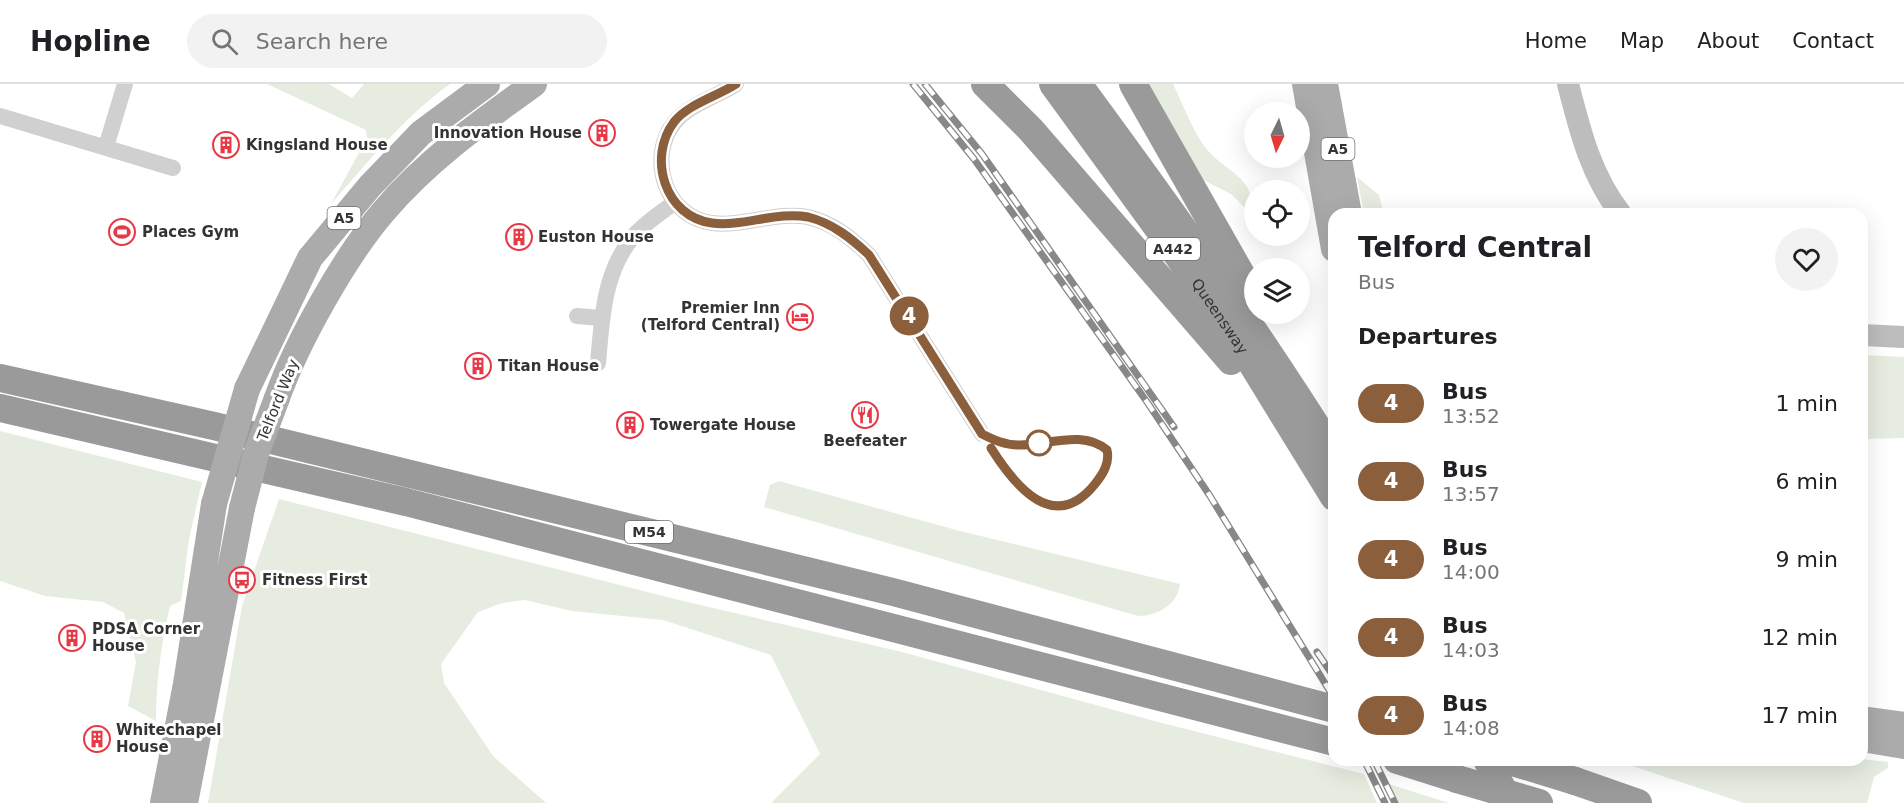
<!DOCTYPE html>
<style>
body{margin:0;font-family:"DejaVu Sans",sans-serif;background:#f2f2f2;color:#202124;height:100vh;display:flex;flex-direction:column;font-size:22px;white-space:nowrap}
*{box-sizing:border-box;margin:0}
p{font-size:20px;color:#757577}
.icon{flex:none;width:33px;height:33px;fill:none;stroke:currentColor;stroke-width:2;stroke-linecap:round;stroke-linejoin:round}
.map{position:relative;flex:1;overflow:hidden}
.panel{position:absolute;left:1328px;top:124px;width:540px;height:558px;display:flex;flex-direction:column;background:#fff;border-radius:18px;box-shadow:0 6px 24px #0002}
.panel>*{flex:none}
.badge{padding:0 12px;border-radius:20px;font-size:21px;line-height:39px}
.needle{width:39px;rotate:185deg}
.tools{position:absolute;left:1244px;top:18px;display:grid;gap:12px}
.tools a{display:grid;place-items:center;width:66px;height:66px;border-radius:50%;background:#fff;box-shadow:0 6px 24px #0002;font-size:30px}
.map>.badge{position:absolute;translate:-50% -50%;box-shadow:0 0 0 3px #fff}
h2{padding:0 30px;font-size:22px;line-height:54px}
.round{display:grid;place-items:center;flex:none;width:63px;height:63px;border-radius:32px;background:#f2f2f2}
.overview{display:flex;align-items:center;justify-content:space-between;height:102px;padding:0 30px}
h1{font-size:28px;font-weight:700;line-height:45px}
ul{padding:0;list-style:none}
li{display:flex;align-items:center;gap:18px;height:78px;padding:0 30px}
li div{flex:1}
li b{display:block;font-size:22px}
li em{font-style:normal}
li .badge{min-width:66px;font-weight:700;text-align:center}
header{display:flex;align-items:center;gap:36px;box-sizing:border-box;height:84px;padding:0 30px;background:#fff;border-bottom:2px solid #e0e0e0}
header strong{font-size:28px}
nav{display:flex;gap:33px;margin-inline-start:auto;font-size:21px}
.search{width:420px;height:54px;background:#f2f2f2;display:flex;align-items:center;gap:15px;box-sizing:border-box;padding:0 21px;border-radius:33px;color:#757577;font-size:22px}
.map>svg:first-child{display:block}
.green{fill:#e6ecdf}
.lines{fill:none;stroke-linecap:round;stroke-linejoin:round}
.street{stroke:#d0d0d0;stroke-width:16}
.secondary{stroke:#bdbdbd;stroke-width:22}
.primary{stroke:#ababab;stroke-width:26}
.highway{stroke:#9a9a9a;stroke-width:28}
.rail-casing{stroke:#888;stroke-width:7}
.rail{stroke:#fff;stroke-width:4.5;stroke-dasharray:14;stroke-linecap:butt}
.primary-bridge{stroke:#ababab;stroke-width:26}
.highway-bridge{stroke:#9a9a9a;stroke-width:28}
.line-casing{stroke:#fff;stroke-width:14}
.line{stroke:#8b5e3c;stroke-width:9}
.stop-dot{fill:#fff;stroke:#8b5e3c;stroke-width:3}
.labels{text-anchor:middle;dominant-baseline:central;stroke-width:6;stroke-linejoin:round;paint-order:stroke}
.shield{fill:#fff;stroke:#707070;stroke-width:1.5}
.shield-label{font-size:14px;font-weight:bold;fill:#333}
.poi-label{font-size:15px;font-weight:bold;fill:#333;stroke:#fff;text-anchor:start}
.street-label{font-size:15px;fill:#333;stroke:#fff}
</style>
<header>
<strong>Hopline</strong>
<div class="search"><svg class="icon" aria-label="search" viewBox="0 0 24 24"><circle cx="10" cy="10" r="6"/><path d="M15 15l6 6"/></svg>Search here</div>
<nav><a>Home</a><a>Map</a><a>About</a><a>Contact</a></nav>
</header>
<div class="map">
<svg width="1904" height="719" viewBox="0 0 1904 719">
<rect width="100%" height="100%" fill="#fff"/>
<path class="green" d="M267,0H329L352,14L364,0H450C404,33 368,78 331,120L367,54L366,46Z
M1147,0H1173C1183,20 1192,46 1205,63C1226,90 1254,89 1254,133L1231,110L1203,96Z
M1357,93L1379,111L1384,130H1364Z
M1862,271L1904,273V354L1862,355Z
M0,347L202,398L189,455L181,517L170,522C161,560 156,598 156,637L128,622L136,578L124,529L103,518L45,512L0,497Z
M779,397L956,446L1180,500C1178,520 1158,532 1138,532L764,423L770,401Z
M279,415L683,517L902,568L1158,638L1364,690L1377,719H771L820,670L771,571L663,536L572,527L525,516L502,519L478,528L441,580L444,599L493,672L546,719H208L242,522Z
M1862,675L1888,678V684L1874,693L1867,719H1744L1617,677Z
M1389,700L1449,719H1399Z"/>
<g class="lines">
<path class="street" d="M736,0C718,12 688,21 674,39C647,74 665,133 712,139C743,143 777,127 808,133C833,139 851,154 869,171L982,350
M0,32L173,84
M106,63L125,0
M577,232L601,234
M598,279C602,236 603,190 632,154C643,140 661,129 675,118"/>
<path class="secondary" d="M1568,0C1580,47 1591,92 1621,130
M1862,251L1904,253"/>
<path class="primary" d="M1305,0L1334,165
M1325,0L1349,130
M247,305L310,174L370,102L421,49L487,0
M277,314C297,258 345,172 384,127C426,77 481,38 534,0
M1862,635L1904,641
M1862,655L1904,662
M163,719L186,600L214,420
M185,719L242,424"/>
<g class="highway">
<path d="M985,0L1031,46L1231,277"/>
<path id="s1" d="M1053,0L1179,173L1251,278L1334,413"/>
<path d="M1078,0C1167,121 1254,242 1334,370"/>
<path d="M1133,0L1254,213"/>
<path d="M0,294L214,342L893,508L1334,625"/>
<path d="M0,324L406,418L1334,658"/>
<path d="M1397,676L1457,695"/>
<path d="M1487,676L1510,719"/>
<path d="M1575,697L1638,719"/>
</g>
<defs>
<path id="rail" d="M913,0L974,75L1147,318L1210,412L1334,614
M925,0L982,70L1174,343
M1317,568L1334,593
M1364,676L1385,719
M1374,676L1395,719"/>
</defs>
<use href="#rail" class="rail-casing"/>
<use href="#rail" class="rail"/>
<path class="primary-bridge" d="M214,420L247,305
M242,424L256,370L277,314"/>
<path class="highway-bridge" d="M1506,676L1575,697
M1457,695L1539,719"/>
</g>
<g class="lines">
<defs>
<path id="line" d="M736,0C718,12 688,20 674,38C647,74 665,133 712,139C743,143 777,127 808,133C832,139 851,154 869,171L982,350C994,356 1005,361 1018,361C1047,362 1082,345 1107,366C1110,379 1103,390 1095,400C1054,451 1015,402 991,364"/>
</defs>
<use href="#line" class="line-casing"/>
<use href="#line" class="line"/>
</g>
<defs>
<symbol id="building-ring" viewBox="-11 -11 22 22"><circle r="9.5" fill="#fff" stroke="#e63946" stroke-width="1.5"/><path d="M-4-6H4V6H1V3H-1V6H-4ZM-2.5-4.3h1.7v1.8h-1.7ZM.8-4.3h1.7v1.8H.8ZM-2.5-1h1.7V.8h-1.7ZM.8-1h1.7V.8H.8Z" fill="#e63946"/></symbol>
<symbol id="stadium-ring" viewBox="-11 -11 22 22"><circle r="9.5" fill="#fff" stroke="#e63946" stroke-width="1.5"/><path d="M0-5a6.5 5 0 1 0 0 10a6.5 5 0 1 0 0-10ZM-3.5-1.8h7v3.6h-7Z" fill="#e63946"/></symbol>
<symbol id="hotel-ring" viewBox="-11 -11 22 22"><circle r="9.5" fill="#fff" stroke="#e63946" stroke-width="1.5"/><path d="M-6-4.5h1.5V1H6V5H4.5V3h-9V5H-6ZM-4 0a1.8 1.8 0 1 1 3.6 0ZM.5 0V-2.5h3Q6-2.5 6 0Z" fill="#e63946"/></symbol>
<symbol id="restaurant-ring" viewBox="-11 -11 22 22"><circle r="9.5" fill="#fff" stroke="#e63946" stroke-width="1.5"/><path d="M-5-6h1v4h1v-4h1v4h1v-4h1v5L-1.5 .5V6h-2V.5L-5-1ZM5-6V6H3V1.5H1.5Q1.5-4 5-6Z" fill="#e63946"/></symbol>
<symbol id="bus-ring" viewBox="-11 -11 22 22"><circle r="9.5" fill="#fff" stroke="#e63946" stroke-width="1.5"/><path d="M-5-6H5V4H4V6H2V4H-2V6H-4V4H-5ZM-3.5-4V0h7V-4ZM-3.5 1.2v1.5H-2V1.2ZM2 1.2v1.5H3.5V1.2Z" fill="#e63946"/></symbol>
</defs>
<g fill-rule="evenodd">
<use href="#building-ring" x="587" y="34" width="30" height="30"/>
<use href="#building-ring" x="211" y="46" width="30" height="30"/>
<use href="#stadium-ring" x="107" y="133" width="30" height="30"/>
<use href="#building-ring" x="504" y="138" width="30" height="30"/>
<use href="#hotel-ring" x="785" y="218" width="30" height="30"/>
<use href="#building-ring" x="463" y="267" width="30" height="30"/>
<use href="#restaurant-ring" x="850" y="316" width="30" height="30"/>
<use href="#building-ring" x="615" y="326" width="30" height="30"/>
<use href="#bus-ring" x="227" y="481" width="30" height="30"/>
<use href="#building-ring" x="57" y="539" width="30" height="30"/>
<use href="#building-ring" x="82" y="640" width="30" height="30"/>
</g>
<circle class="stop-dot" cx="1039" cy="359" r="12"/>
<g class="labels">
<g class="shield">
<rect x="1321.5" y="54" width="33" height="22" rx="4.5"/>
<rect x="327.5" y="123" width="33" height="22" rx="4.5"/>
<rect x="1146" y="154" width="54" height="22" rx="4.5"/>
<rect x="625" y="437" width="48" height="22" rx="4.5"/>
</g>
<g class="shield-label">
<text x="1338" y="65">A5</text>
<text x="344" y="134">A5</text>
<text x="1173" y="165">A442</text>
<text x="649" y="448">M54</text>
</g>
<g class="poi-label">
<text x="582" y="49" text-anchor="end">Innovation House</text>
<text x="246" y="61">Kingsland House</text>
<text x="142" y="148">Places Gym</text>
<text x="538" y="153">Euston House</text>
<text x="780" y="224" text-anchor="end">Premier Inn<tspan x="780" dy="17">(Telford Central)</tspan></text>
<text x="498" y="282">Titan House</text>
<text x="650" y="341">Towergate House</text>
<text x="865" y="357" text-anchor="middle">Beefeater</text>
<text x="262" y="496">Fitness First</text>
<text x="92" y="545">PDSA Corner<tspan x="92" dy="17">House</tspan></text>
<text x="116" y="646">Whitechapel<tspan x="116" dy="17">House</tspan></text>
</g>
<g class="street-label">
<text stroke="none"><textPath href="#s1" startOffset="286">Queensway</textPath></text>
<text transform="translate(278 316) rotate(-68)">Telford Way</text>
</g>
</g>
</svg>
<div class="tools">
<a><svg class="needle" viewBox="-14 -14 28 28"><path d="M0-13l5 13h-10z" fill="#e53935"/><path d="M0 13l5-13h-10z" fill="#757577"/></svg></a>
<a><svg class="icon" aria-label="locate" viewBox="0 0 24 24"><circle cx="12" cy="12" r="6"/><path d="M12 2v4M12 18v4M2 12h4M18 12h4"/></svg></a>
<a><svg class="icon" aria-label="layers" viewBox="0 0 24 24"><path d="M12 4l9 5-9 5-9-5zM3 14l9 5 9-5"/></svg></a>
</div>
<b class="badge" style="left:909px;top:232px;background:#8b5e3c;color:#fff">4</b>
<section class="panel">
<div class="overview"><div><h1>Telford Central</h1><p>Bus</p></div><a class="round"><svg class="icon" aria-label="heart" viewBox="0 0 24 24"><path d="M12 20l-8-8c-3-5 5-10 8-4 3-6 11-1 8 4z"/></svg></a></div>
<h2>Departures</h2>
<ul>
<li><span class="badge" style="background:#8b5e3c;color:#fff">4</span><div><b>Bus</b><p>13:52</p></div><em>1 min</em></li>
<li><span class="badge" style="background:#8b5e3c;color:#fff">4</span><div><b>Bus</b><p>13:57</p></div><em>6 min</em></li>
<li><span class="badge" style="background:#8b5e3c;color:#fff">4</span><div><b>Bus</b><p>14:00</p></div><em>9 min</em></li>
<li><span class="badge" style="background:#8b5e3c;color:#fff">4</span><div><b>Bus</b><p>14:03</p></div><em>12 min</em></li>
<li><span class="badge" style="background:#8b5e3c;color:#fff">4</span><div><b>Bus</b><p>14:08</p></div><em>17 min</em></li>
</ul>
</section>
</div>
